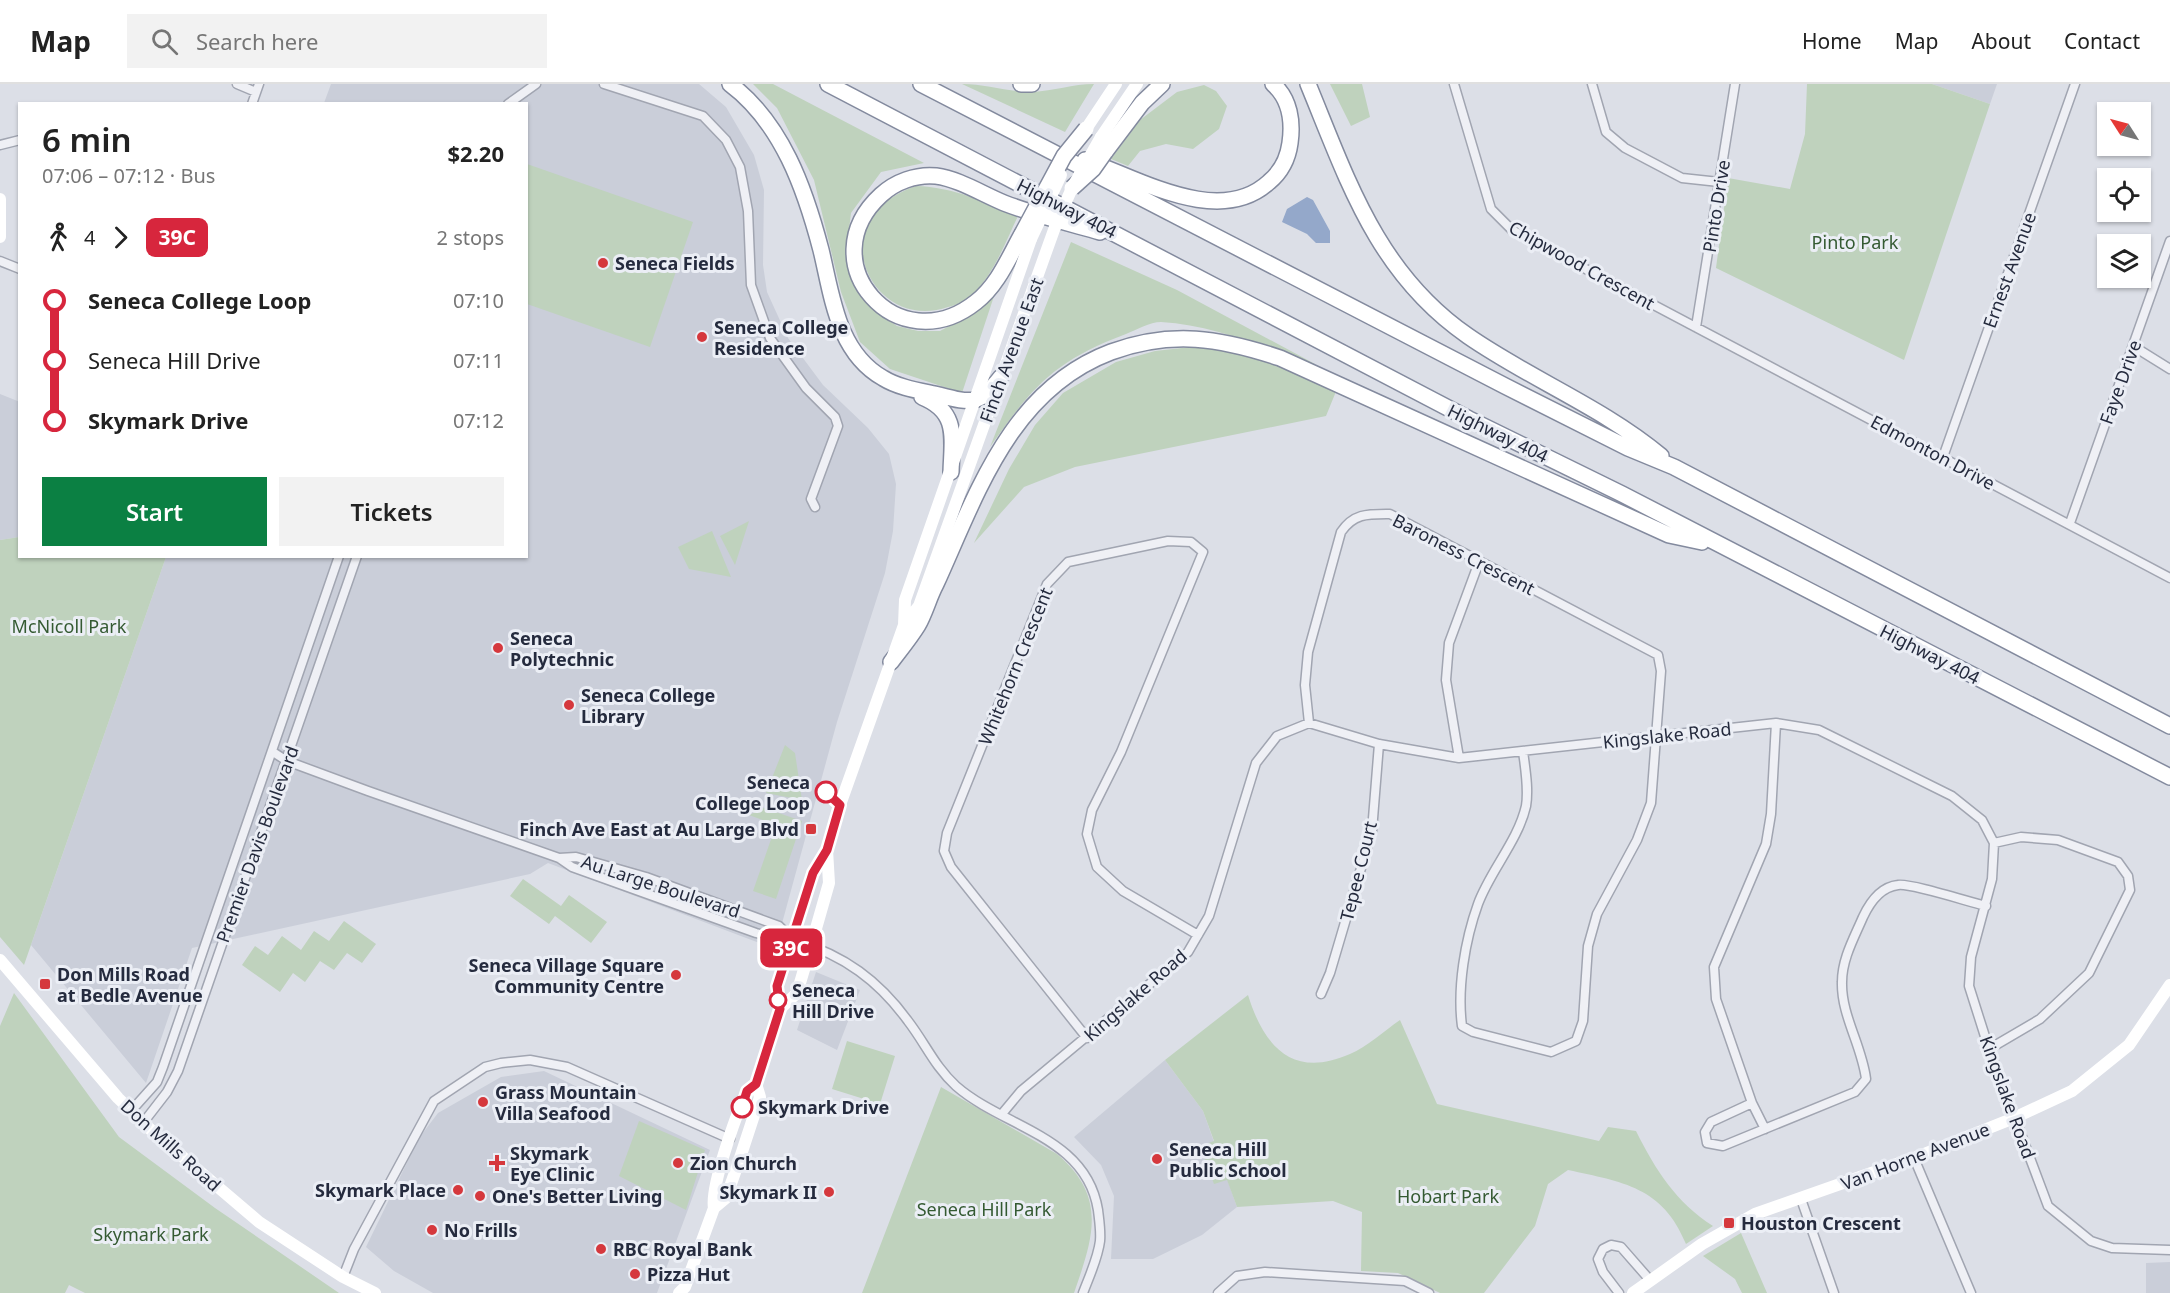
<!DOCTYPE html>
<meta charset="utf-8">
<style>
body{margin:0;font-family:"Noto Sans",sans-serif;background:#f2f2f2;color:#222;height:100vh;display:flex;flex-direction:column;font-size:22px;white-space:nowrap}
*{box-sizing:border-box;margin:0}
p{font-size:20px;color:#767676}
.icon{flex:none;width:33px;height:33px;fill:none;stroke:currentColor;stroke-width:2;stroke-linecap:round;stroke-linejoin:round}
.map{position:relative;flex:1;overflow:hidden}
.drawer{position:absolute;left:18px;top:18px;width:510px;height:456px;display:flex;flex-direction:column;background:#fff;border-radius:0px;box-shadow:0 2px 4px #0004}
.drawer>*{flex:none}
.badge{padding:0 12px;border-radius:9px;font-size:21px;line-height:39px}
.needle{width:39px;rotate:306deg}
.tools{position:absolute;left:2097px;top:18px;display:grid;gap:12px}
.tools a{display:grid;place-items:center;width:54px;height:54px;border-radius:0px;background:#fff;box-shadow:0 2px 4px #0004;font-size:30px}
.map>.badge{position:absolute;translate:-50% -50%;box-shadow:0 0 0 3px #fff}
.legs{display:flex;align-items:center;gap:9px;height:66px;padding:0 24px;font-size:20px}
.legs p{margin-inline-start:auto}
.summary{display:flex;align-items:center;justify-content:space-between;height:102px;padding:0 24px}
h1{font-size:33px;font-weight:600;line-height:45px}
.cta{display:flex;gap:12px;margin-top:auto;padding:12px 24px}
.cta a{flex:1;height:69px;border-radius:0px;background:#0b8043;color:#fff;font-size:24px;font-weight:600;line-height:69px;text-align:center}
.cta a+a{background:#f2f2f2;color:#222}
ul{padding:0 24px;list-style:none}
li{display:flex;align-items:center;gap:21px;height:60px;font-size:22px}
li i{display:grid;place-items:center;width:9px;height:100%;margin:0 8px;background:currentColor}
li i::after{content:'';width:15px;height:15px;margin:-8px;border:4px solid;border-radius:50%;background:#fff}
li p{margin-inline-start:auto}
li:first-child i{background:linear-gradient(#0000 50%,currentColor 0)}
li:last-child i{background:linear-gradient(currentColor 50%,#0000 0)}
header{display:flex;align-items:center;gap:36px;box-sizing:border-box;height:84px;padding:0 30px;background:#fff;border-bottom:2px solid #e0e0e0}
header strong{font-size:28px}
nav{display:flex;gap:33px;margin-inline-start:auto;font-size:21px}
.search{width:420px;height:54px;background:#f2f2f2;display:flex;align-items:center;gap:15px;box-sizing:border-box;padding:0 21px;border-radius:0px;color:#767676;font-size:22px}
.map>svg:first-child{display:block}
.built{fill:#caced9}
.green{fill:#bfd2bd}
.water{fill:#94a8ca}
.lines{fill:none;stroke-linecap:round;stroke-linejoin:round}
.street-casing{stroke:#a1a5b1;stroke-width:11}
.highway-casing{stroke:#838a9e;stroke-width:18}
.street{stroke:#eff0f5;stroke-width:8}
.secondary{stroke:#fff;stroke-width:12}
.highway{stroke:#fff;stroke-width:15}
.highway-bridge-casing{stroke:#838a9e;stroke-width:18;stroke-linecap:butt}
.secondary-bridge{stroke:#fff;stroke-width:12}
.highway-bridge{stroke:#fff;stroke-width:15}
.line-1-casing{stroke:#fff;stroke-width:14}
.line-1{stroke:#d7263d;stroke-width:9}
.poi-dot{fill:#d5383d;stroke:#ebeef5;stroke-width:2}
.stop-1-dot{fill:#fff;stroke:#d7263d;stroke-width:3}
.labels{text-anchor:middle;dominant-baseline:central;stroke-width:6;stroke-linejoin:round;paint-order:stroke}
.street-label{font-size:18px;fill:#252b3e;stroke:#ebeef5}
.park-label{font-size:18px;fill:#345a32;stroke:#ebeef5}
.poi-label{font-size:18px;font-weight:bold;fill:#252b3e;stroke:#ebeef5;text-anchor:start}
.stop-label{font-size:18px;font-weight:bold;fill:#252b3e;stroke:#ebeef5;text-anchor:start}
</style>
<header>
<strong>Map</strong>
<div class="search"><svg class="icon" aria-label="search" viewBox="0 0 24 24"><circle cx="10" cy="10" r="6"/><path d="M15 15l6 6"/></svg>Search here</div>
<nav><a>Home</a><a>Map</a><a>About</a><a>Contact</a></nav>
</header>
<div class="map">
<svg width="2170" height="1209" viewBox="0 0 2170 1209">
<rect width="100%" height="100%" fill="#dcdfe7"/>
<path class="built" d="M331,0H699L726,23L754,71L764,106L763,181L767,208L788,254L823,301L868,344L889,370L896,400L893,447L885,489L837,638L775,865L548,779L530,790L192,864L146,999L31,861L166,473L526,472V20L324,19Z
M1932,0H1997L1990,20Z
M0,310L20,318L19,453L0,456Z
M816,888L860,906L837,966L797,946Z
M1165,976L1203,1027L1237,1123L1202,1151L1153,1175H1111L1114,1112L1101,1081L1074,1053Z
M544,987L710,1066L657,1209H433L394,1187L366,1163L419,1054L438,1029L501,993Z
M2170,1178V1209H2146V1179Z"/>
<path class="green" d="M753,0H773L924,79L881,88L851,129L846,171L852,194L863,214L878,229L897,242L918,247H940L978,227L998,200L962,309L890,285L860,258L841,208L814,96L777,24Z
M962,0C986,0 1008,8 1033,8C1053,7 1073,0 1094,0L1065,48Z
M1330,0H1362L1370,33L1351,42Z
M1807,0H1932L1990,20L1904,276L1716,184L1728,94L1790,105L1805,50Z
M1204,1L1216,7L1227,22L1219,45L1193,65L1166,60L1140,67L1128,82L1111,75L1140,36L1177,8Z
M527,80L693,138L650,263L527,220Z
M916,102C953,103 985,118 1018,132C1005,159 994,190 972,211C966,217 956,221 948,223C873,250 816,136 916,102Z
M1071,158L1177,206L1315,280L1313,283C1263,263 1215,241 1161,238C1150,238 1136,246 1126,250C1054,277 1033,302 990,363Z
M1200,262L1247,270L1337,305L1326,332L1075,383L1024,403L974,459L1009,385L1035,341L1063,309L1116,278L1155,267Z
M749,437L735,481L720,452Z
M712,447L731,493L689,485L678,463Z
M19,453L20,472L166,473L24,881L0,853V456Z
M785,661L795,669L802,716L766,709Z
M764,724L802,737L776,815L753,807L776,741L749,731Z
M523,795L561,822L569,811L607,838L591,859L555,832L549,840L510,812Z
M344,837L376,860L362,879L347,869L334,886L320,877L305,898L293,889L280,908L242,881L255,862L268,871L282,852L301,866L314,847L329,857Z
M14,909L119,1053L215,1124L339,1209H85L69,1201L65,1209H0V942Z
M1248,911C1264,963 1293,995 1350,970C1367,963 1384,947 1400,936L1437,1020L1599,1057L1608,1043L1636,1047C1656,1087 1676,1118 1713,1142L1686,1160C1663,1103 1623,1098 1568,1086L1548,1100L1535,1142L1484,1209H1440L1398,1189L1361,1187L1362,1128L1333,1117L1237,1123L1227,1096L1214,1100L1200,1062L1214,1057L1203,1027L1165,976Z
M847,957L895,972L880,1020L832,1005Z
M941,1003L1057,1070C1108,1113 1093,1154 1074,1209H862Z
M639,1037L705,1066L686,1126L619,1092Z
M1741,1149L1767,1209H1742L1735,1195L1703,1172Z"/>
<path class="water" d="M1307,113L1313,116L1330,147V159H1316L1307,150L1282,138L1287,125Z"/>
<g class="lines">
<defs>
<path id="street" d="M237,0L256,8
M604,0L703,32L726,56L740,83L748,127L751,201L770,254L806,304L835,333L838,342L811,415L815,423
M1454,0L1491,125L1512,146L2170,494
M1592,0L1606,48L1625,64L1682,94L1719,98
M252,20L259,0
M508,20L536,0
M0,61L20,56
M0,177L20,185
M1696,243L1735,0
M2133,262L2170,285
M1943,373L2075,0
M2070,439L2170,157
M1309,639L1305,601L1308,568L1341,448C1354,429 1368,430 1390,430L1658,571L1661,587L1651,719L1637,756L1597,830L1588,862L1583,937L1576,957L1551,968L1473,948L1462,942C1457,904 1465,856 1478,820C1490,787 1518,757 1526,722C1529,704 1525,684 1523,667
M273,668L287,677L368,707L559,774L572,783L756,849C770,853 783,853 796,857C844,871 879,897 908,937C925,959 935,983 956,1002C1004,1044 1086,1052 1098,1126C1099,1135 1101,1147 1100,1157C1098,1174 1089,1193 1083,1209
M1459,674L1446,596L1449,559L1479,478
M559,774L576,773L646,793L779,842L793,856
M1321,910L1330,889L1372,747L1379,660
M1087,954L951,783L944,767L947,749L1047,500L1068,478L1168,457L1191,458L1203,468L1121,668L1092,726L1087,750L1097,783L1123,807L1198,851
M1989,965L2040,935L2089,889L2130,806L2128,792L2118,778L2058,756L2021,753L1994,759
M1752,1019L1711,1038L1705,1048L1707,1059L1723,1062L1855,1008L1866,995C1862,962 1841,931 1842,898C1842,875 1854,854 1863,833C1870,818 1880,803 1898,801C1911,799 1969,818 1986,822
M131,1027L157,998L163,983L339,472
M1001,1031L1021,1007L1188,868L1209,832L1256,679L1277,652L1309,639L1379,660L1459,674L1776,639L1819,646L1952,712L1982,736L1994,759L1992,795L1971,873L1969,902L1989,965L2048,1122L2091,1157L2112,1164L2170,1166
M143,1039L167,1008L178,987L357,472
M1765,1045L1752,1019L1716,915L1714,883L1766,760L1771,730L1776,639
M1914,1074L1971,1209
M1801,1115L1834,1209
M343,1193L354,1165L434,1017L485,983L501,979L530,976L567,983L730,1055
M1218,1209L1237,1192L1265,1188L1405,1197L1429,1209
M1619,1209L1603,1188L1598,1175L1603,1165L1611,1161L1621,1163L1649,1195"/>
<path id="highway" d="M730,0C782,39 805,105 821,166C832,211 837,268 883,294C899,304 921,307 939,311C973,320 979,321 1001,293
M828,0L1469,335L1622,410L2170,693
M921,0L1505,302L1628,364L1674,383L2170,642
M1021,0H1032
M1308,0C1348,97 1377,189 1468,252C1530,295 1602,323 1661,372
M1105,68L1142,19L1162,0
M1085,76C1138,94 1219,144 1269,98C1281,88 1288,74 1290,59C1293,38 1290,15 1273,0
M1022,150C1009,173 998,201 976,218C898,280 808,178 881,111C895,98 916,90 936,92C959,95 982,110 1004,119C1035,131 1068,139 1100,148
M922,313C959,328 952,354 951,388
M891,578C900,566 910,554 918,541C925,529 929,513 936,500C977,410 1010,306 1111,268C1172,246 1220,254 1280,274L1669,451L1702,458"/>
</defs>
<use href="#street" class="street-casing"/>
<use href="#highway" class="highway-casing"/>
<use href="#street" class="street"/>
<path class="secondary" d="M1086,45L1116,0
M1101,53L1137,0
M0,115V153
M904,541L919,522L1055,143
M0,876L118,1014L151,1046L259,1138L343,1193L375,1209
M780,925L797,909L811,862L829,799L827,766
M714,1124C710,1104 736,1031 746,1010C748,1005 752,1003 756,1000
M679,1209L685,1203L714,1124L726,1114L739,1077L760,1013L756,1000L780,925L777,902L813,789L827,766L840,721L904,541L905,516L1031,155
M1633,1209L1702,1160L1755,1130L1914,1074L2014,1034L2072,1007L2129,961L2170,901"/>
<use href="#highway" class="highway"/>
<defs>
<path id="highway-bridge" d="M1072,104L1093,85L1105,68
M1022,150L1064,72L1086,45"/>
</defs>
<use href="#highway-bridge" class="highway-bridge-casing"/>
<path class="secondary-bridge" d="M1055,143L1072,104L1101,53
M1031,155L1061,91"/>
<use href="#highway-bridge" class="highway-bridge"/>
</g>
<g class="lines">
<defs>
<path id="line-1" d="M742,1023L747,1007L756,1000L780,925L777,902L813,789L827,766L840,721L826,708"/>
</defs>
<use href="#line-1" class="line-1-casing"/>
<use href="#line-1" class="line-1"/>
</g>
<g class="poi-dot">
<circle cx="603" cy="179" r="6"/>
<circle cx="702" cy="253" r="6"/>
<circle cx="498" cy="564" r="6"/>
<circle cx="569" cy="621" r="6"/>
<rect x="805" y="739" width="12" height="12" rx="3"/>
<circle cx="676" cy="891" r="6"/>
<rect x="39" y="894" width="12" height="12" rx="3"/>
<circle cx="483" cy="1018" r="6"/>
<circle cx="1157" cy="1075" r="6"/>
<path d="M494 1070h6v6h6v6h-6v6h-6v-6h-6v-6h6z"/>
<circle cx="678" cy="1079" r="6"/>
<circle cx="458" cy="1106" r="6"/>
<circle cx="829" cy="1108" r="6"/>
<circle cx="480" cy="1112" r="6"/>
<rect x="1723" y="1133" width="12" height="12" rx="3"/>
<circle cx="432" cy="1146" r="6"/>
<circle cx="601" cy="1165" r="6"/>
<circle cx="635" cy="1190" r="6"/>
</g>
<g class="stop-1-dot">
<circle cx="826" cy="708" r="10"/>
<circle cx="778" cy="916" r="8"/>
<circle cx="742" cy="1023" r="10"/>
</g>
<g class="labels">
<g class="street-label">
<text transform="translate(1716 122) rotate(-81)">Pinto Drive</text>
<text transform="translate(1067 124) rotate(27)">Highway 404</text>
<text transform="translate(1582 181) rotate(29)">Chipwood Crescent</text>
<text transform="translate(2009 186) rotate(-70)">Ernest Avenue</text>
<text transform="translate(1011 266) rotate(-70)">Finch Avenue East</text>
<text transform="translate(2120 298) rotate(-70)">Faye Drive</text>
<text transform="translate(1498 349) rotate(26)">Highway 404</text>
<text transform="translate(1933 368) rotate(28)">Edmonton Drive</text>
<text transform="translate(1464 470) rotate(27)">Baroness Crescent</text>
<text transform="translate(1930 570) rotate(27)">Highway 404</text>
<text transform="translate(1015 582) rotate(-68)">Whitehorn Crescent</text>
<text transform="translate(1667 651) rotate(-6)">Kingslake Road</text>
<text transform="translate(257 760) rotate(-70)">Premier Davis Boulevard</text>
<text transform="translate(1358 787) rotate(-76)">Tepee Court</text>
<text transform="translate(661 802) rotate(18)">Au Large Boulevard</text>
<text transform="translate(1135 911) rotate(-41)">Kingslake Road</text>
<text transform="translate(2008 1013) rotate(70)">Kingslake Road</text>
<text transform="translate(171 1061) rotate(42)">Don Mills Road</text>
<text transform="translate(1915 1072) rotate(-21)">Van Horne Avenue</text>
</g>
<g class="park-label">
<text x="1855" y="158">Pinto Park</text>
<text x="69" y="542">McNicoll Park</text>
<text x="1448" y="1112">Hobart Park</text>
<text x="984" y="1125">Seneca Hill Park</text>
<text x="151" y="1150">Skymark Park</text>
</g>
<g class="poi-label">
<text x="615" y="179">Seneca Fields</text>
<text x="714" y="243">Seneca College<tspan x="714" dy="21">Residence</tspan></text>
<text x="510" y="554">Seneca<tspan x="510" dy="21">Polytechnic</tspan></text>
<text x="581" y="611">Seneca College<tspan x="581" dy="21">Library</tspan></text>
<text x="799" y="745" text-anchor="end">Finch Ave East at Au Large Blvd</text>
<text x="664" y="881" text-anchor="end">Seneca Village Square<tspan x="664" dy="21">Community Centre</tspan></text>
<text x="57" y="890">Don Mills Road<tspan x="57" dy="21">at Bedle Avenue</tspan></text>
<text x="495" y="1008">Grass Mountain<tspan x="495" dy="21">Villa Seafood</tspan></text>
<text x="1169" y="1065">Seneca Hill<tspan x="1169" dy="21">Public School</tspan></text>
<text x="510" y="1069">Skymark<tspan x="510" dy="21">Eye Clinic</tspan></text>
<text x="690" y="1079">Zion Church</text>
<text x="446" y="1106" text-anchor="end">Skymark Place</text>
<text x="817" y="1108" text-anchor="end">Skymark II</text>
<text x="492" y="1112">One's Better Living</text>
<text x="1741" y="1139">Houston Crescent</text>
<text x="444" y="1146">No Frills</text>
<text x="613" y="1165">RBC Royal Bank</text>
<text x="647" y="1190">Pizza Hut</text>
</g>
<g class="stop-label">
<text x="810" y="698" text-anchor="end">Seneca<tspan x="810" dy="21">College Loop</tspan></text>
<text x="792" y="906">Seneca<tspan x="792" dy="21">Hill Drive</tspan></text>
<text x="758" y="1023">Skymark Drive</text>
</g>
</g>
</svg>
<div class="tools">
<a><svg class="needle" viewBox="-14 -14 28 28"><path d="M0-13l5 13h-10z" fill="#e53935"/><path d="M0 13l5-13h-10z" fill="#767676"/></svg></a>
<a><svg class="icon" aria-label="locate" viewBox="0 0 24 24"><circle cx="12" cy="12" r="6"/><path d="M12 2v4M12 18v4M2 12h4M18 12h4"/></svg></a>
<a><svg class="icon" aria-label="layers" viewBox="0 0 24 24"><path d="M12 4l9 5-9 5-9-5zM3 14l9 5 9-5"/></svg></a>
</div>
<b class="badge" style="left:791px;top:864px;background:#d7263d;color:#fff">39C</b>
<section class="drawer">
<div class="summary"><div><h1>6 min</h1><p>07:06 – 07:12 · Bus</p></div><b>$2.20</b></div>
<div class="legs"><svg class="icon" aria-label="walk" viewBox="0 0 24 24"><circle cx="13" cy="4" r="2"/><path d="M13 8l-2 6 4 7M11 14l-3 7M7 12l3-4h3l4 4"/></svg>4<svg class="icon" aria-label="forward" viewBox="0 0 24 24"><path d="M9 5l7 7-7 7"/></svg><b class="badge" style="background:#d7263d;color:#fff">39C</b><p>2 stops</p></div>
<ul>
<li><i style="color:#d7263d"></i><b>Seneca College Loop</b><p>07:10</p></li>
<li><i style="color:#d7263d"></i><span>Seneca Hill Drive</span><p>07:11</p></li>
<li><i style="color:#d7263d"></i><b>Skymark Drive</b><p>07:12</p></li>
</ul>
<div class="cta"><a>Start</a><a>Tickets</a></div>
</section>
</div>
